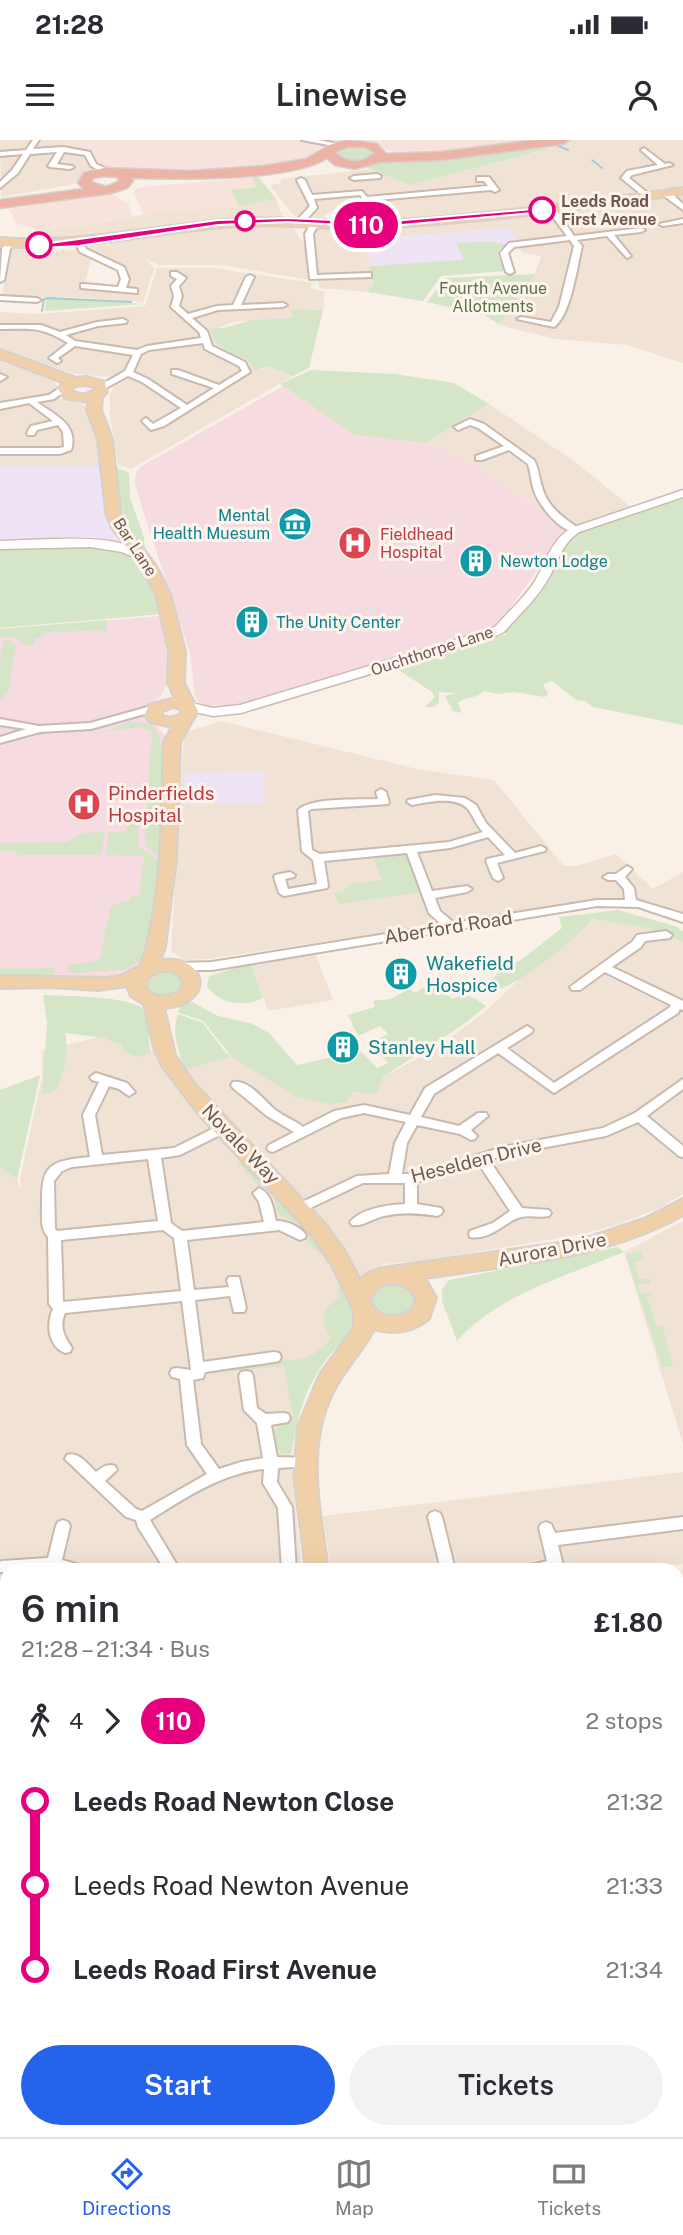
<!DOCTYPE html>
<meta charset="utf-8">
<style>
body{margin:0;font-family:"Public Sans",sans-serif;background:#f2f2f3;color:#2b2b33;height:100vh;display:flex;flex-direction:column;font-size:26px;white-space:nowrap}
*{box-sizing:border-box;margin:0}
p{font-size:23px;color:#7c7c81}
.icon{flex:none;width:38px;height:38px;fill:none;stroke:currentColor;stroke-width:2;stroke-linecap:round;stroke-linejoin:round}
.map{position:relative;flex:1;overflow:hidden}
.sheet{position:absolute;left:0px;top:1423px;width:684px;height:576px;display:flex;flex-direction:column;background:#fff;border-radius:21px 21px 0 0;box-shadow:0 7px 28px #0002}
.sheet>*{flex:none}
.badge{padding:0 14px;border-radius:23px;font-size:24px;line-height:46px}
.map>.badge{position:absolute;translate:-50% -50%;box-shadow:0 0 0 4px #fff}
.legs{display:flex;align-items:center;gap:10px;height:77px;padding:0 21px;font-size:23px}
.legs p{margin-inline-start:auto}
.head{display:flex;align-items:center;justify-content:space-between;height:119px;padding:0 21px}
h1{font-size:38px;font-weight:600;line-height:52px}
.cta{display:flex;gap:14px;margin-top:auto;padding:14px 21px}
.cta a{flex:1;height:80px;border-radius:42px;background:#2563eb;color:#fff;font-size:28px;font-weight:600;line-height:80px;text-align:center}
.cta a+a{background:#f2f2f3;color:#2b2b33}
ul{padding:0 21px;list-style:none}
li{display:flex;align-items:center;gap:24px;height:84px;font-size:26px}
li i{display:grid;place-items:center;width:10px;height:100%;margin:0 9px;background:currentColor}
li i::after{content:'';width:18px;height:18px;margin:-9px;border:5px solid;border-radius:50%;background:#fff}
li p{margin-inline-start:auto}
li:first-child i{background:linear-gradient(#0000 50%,currentColor 0)}
li:last-child i{background:linear-gradient(currentColor 50%,#0000 0)}
.status{display:flex;justify-content:space-between;align-items:center;height:49px;padding:0 35px;background:#fff;direction:ltr}
.status svg{height:19px;fill:currentColor}
header{display:flex;justify-content:space-between;align-items:center;height:91px;padding:0 21px;background:#fff;font-size:32px;font-weight:600}
.menu{display:flex;justify-content:space-around;align-items:center;height:98px;border-top:2px solid #e1e1e2;background:#fff;font-size:19px;color:#7c7c81}
.menu a{display:grid;justify-items:center;gap:4px}
.menu .on{color:#2563eb}
.map>svg:first-child{display:block}
.residential{fill:#f0e3d6}
.commercial{fill:#f8e3dc}
.education{fill:#eee4f6}
.medical{fill:#f6dbe0}
.green{fill:#d5e5c7}
.lines{fill:none;stroke-linecap:round;stroke-linejoin:round}
.stream{stroke:#a6cdd1;stroke-width:2}
.street-casing{stroke:#cab9ae;stroke-width:4}
.secondary-casing{stroke:#cebbaf;stroke-width:3}
.primary-casing{stroke:#d7d0ce;stroke-width:4}
.highway-casing{stroke:#d7d0ce;stroke-width:3}
.street{fill:#fff;fill-rule:evenodd}
.secondary{fill:#fff;fill-rule:evenodd}
.primary{fill:#efd0a8;fill-rule:evenodd}
.highway{fill:#ebb4a6;fill-rule:evenodd}
.line-1{fill:#e6007e;stroke:#fff;stroke-width:2}
.stop-1-dot{fill:#fff;stroke:#e6007e;stroke-width:3.5}
.labels{text-anchor:middle;dominant-baseline:central;stroke-width:6;stroke-linejoin:round;paint-order:stroke}
.far-stop-label{font-size:16px;font-weight:bold;fill:#70584f;stroke:#fdf5ed;text-anchor:start}
.far-park-label{font-size:16px;fill:#587448;stroke:#fdf5ed}
.far-culture-label{font-size:16px;fill:#0d838f;stroke:#fdf5ed;text-anchor:start}
.far-health-label{font-size:16px;fill:#be3a42;stroke:#fdf5ed;text-anchor:start}
.far-street-label{font-size:16px;fill:#70584f;stroke:#fdf5ed}
.health-label{font-size:19px;fill:#be3a42;stroke:#fdf5ed;text-anchor:start}
.street-label{font-size:19px;fill:#70584f;stroke:#fdf5ed}
.culture-label{font-size:19px;fill:#0d838f;stroke:#fdf5ed;text-anchor:start}
</style>
<div class="status"><b>21:28</b><svg viewBox="0 0 49 12"><path d="M0 12V9h3v3zM5 12V6h3v6zM10 12V3h3v9zM15 12V0h3v12zM26 1h20v11H26zM47 4h2v5h-2z"/></svg></div>
<header><svg class="icon" aria-label="menu" viewBox="0 0 24 24"><path d="M4 6h16M4 12h16M4 18h16"/></svg>Linewise<svg class="icon" aria-label="person" viewBox="0 0 24 24"><circle cx="12" cy="8" r="4"/><path d="M4 21q1-7 8-7t8 7"/></svg></header>
<div class="map">
<svg width="683" height="1997" viewBox="0 0 683 1997">
<rect width="100%" height="100%" fill="#f9f1e7"/>
<path class="residential" d="M0,0H62L91,12L109,32L69,45L1,57Z
M563,0H683V223L627,205L555,199L498,185L497,183L504,179L535,134L541,116L523,113L508,88L386,98L374,70H367L357,63L330,72L325,75L326,80L294,76L270,45L282,43L279,39L372,29L410,45L542,11L530,6Z
M276,59L283,77L208,80L123,91L89,99L25,101L36,89L67,88L152,73L239,66Z
M291,83L302,102H308L311,140L221,125H159L126,110L147,120L154,129L143,162L72,157H1L10,112L13,107L47,111L78,110L91,119L84,148H126L129,139L127,131L88,110L89,106L102,103L111,106L107,102L200,87Z
M319,85L363,87L374,143L368,152L319,148L314,98Z
M157,128H214L313,143L310,148L325,152L323,170L296,169L292,178L233,182L215,189L223,211L261,229L267,226L293,236L131,329L118,324L110,275V254L114,246L123,241L112,237L74,234L0,209V172L37,174L145,166Z
M0,218L51,237L59,249L54,259H67L87,266L96,282L106,326H0Z
M489,264L574,321L636,371L572,392L473,324L425,303Z
M221,581L417,629L494,640L564,726H577L616,714L653,749L683,732V773L646,762L620,758L207,819L183,820L171,810L184,593Z
M593,779L658,790L683,802V1054L662,1067L617,1085L582,1094L430,1120L383,1124L354,1158L352,1189L326,1216L298,1265L291,1299V1328L302,1430H7V1891L0,1897V1028L17,1039L22,1052L20,1039L42,937V911L102,896L195,923L236,910L287,941L383,937L435,909L481,875L521,838L544,823Z
M315,813L333,860L268,871L251,823Z
M683,1081V1304L624,1112Z
M683,1332V1424L619,1430H331L323,1376Z
M683,1817V1997H649L650,1992H677V1848Z
M7,1934V1992H528L533,1997H0V1940Z"/>
<path class="commercial" d="M62,0H534L438,13L398,12L377,8L313,21L195,34L113,32L96,25L91,18V12L66,7Z
M252,38L256,47L230,50L239,66L144,74L133,53L136,49L149,46Z
M108,52L128,63L132,76L67,88L36,89L15,83L10,69Z"/>
<path class="education" d="M380,84L386,98L509,88L518,103L499,109L497,115L504,131L441,136L423,161L368,152L374,143L363,85Z
M0,326H106L103,352L108,373L122,399L109,405L0,402Z
M263,631V663L184,664L185,633Z"/>
<path class="medical" d="M283,246L355,295L425,303L473,324L567,389L497,486L237,565L207,566L197,561L195,556L190,513L143,371L135,343L136,333L142,326Z
M161,476L171,535L161,556L143,569L165,596L167,675L146,823L137,828L105,836L0,838V489Z"/>
<path class="green" d="M371,6L379,17L530,6L544,10L410,45L359,24H350L331,10L334,8Z
M257,35L276,59L239,66L230,50L256,47L251,36Z
M491,101L507,105L499,109L497,114L504,131L441,136L423,161L368,152L374,143L369,126L464,120L456,103Z
M535,134L504,179L497,183L484,175L427,162L446,138Z
M46,158H58L143,164L45,171Z
M296,169L323,170L309,228L293,236L267,226L255,230C243,208 221,222 210,188H224L252,180L292,178L291,171Z
M311,230L395,234L454,243L489,264L425,303L355,295L280,244Z
M117,328L129,333L130,358L144,397L145,413C123,382 118,365 117,328Z
M683,353V585L593,567L585,561L576,560L552,541L543,544L548,554L545,557L514,552L497,554L484,551C476,559 466,556 458,563L462,573L453,571L445,556L456,553L439,552V563L434,567H425L435,557L432,552L397,529L507,494L500,489L540,443L566,396Z
M78,406C138,409 141,419 162,474L0,488V407Z
M107,480L106,493L98,490L45,493L40,498H35L34,505L25,506L16,497H0V489Z
M9,500L16,505L8,552L0,561V523L3,503L0,501Z
M128,582L150,584C173,598 162,690 159,716L146,706L145,698L152,592L140,587L104,592Z
M142,671L138,686L139,707L159,720L152,777L141,821L122,830L73,833L67,830L69,825L93,822L101,817L107,780L110,778L109,768L112,765L129,760L132,755H139L144,716L106,715L108,693L126,691L129,681H134L137,672Z
M105,692L101,715H17V711H0V703L68,702L81,693Z
M411,709L428,751L339,764L334,753L342,752L350,744L382,740L372,714Z
M618,770L675,786L683,791V802L658,790L593,779C562,810 528,840 487,854L484,851L499,831L521,820L562,788L559,777Z
M251,823L263,858C244,868 219,864 207,846L209,836Z
M0,828H54V838H0Z
M166,828L184,836L182,852L169,858L147,855L143,838Z
M426,846H433L453,859C466,851 474,858 486,866L464,884L383,937L377,954L353,952L347,962L329,964L296,957L232,917L203,881L177,872L183,864L192,862L218,876L250,883L269,893L297,925L360,911L377,928L388,923L369,903L388,894L380,886L358,896L348,875L375,867L373,861L390,859L410,849L415,853Z
M43,855C61,856 135,856 144,870C151,881 147,901 151,913L137,917L124,912L122,905L105,898L65,893C69,908 64,936 56,950L42,955L47,883Z
M178,874L203,883L229,917L186,929C178,911 171,894 178,874Z
M40,935L17,1039L0,1028V950Z
M242,1020L312,1094L332,1122L327,1124L322,1115L308,1103V1093L297,1088L298,1084L277,1073L274,1057L263,1045L259,1046L238,1023Z
M618,1107L624,1112C567,1136 499,1154 457,1201L442,1161V1150L449,1140Z
M640,1111L644,1120L634,1122L639,1139L649,1138L651,1143L638,1145L641,1153H652L653,1155L647,1156L657,1186L662,1185L673,1226L662,1227L626,1115Z
M389,1139L417,1150V1168C397,1179 386,1182 368,1165L369,1151Z
M344,1145L354,1179V1188C348,1196 342,1202 335,1209C308,1238 297,1274 292,1313L282,1314L276,1306L274,1291L282,1284L289,1283L288,1277L293,1276L284,1226L232,1231V1229C240,1228 247,1226 254,1224C287,1214 302,1232 331,1198C320,1180 320,1170 339,1158L338,1149Z"/>
<g class="lines">
<path class="stream" d="M554,4L568,10
M592,20L602,28
M42,171L44,159L48,158L131,162"/>
<defs>
<path id="street" d="M33,0H39L33,9L63,7L90,12L96,24L113,32L106,34L91,26L85,15L64,12L57,24L72,26L74,27L70,29L50,27L48,26L57,12L30,14L18,33L0,48V42L12,30L23,14L0,16V12L26,10Z
M302,0H319L342,5L339,7Z
M644,8L665,24L669,23L673,25L632,35L629,38L650,55L651,57L647,59L621,38L627,31L658,25L642,11L641,10Z
M377,34L381,36L380,38L354,40L350,38L354,36Z
M477,37H489L499,50L495,52L491,50L365,61L360,55L314,59L317,68L303,83L296,81L310,66L297,40L301,38L305,40L312,55L362,51L367,57L488,46L484,41H477Z
M664,52H670L683,64V70L664,56Z
M548,67H554L574,96L641,88L645,90L641,92L614,95L631,116L627,118L607,96L577,100L582,106C577,127 571,175 554,187L517,179L521,177L551,182L559,167L574,106L570,100L514,107L508,113L514,132L510,134L506,132L500,113L509,103L567,96L547,69Z
M683,79V83L663,86L659,84Z
M313,80L320,82L313,94L317,135L368,133H371V137L310,139L305,94Z
M8,101L15,103L10,109L4,140L0,142L2,109Z
M76,101H82L86,109L124,127L129,139L126,148L137,149V153L81,148V144H84L118,147L121,139L118,130L80,112L75,103Z
M171,132H177L186,138L179,146L182,156L179,166L188,174L217,166L233,165L246,137L250,135L254,137L241,165L283,163L287,165L283,167L218,170L192,178L207,191L212,206L245,222L250,232L164,286L151,290L142,281L146,278L153,284L181,268L142,242L128,236L104,249L97,247L125,231L133,215L75,206L58,218L61,221L57,223L49,218L68,203C40,186 32,189 0,189V185H41L60,192L97,182L123,179L127,181L126,183L98,186L66,195L75,201L137,210L147,206L201,198L199,192L171,167L174,156L171,146L177,139L171,136ZM203,203L205,209L239,226L242,231L219,245L178,230H172V234L214,248L187,265L148,239L133,232L141,214L149,210Z
M0,156L37,158L41,160L37,162L0,160Z
M0,234L7,237L0,241Z
M61,247L68,249L54,259L37,262C54,275 79,284 71,310L60,314H0V308H59L64,307L63,292L58,285L37,290L34,295H28L27,293L31,286L53,281L29,263L0,269V263L49,255Z
M470,279L484,284L534,320C539,329 539,338 542,347C547,366 562,377 578,388V392C561,393 540,367 534,351C531,342 531,333 528,324L509,310L482,320H476V316L504,306L478,288L470,285L458,290L454,287Z
M155,565L160,568L159,570L91,589L40,592L0,603V597L26,589L0,585V579L39,586L90,583Z
M381,649L386,652L389,662L388,664L312,669L308,671L312,710L320,714L449,702L483,692C476,685 473,675 467,668C454,656 428,662 412,665L407,662L408,660L435,655L465,658L476,665L486,683L515,713L541,706L546,709L545,711L497,723L503,738L498,741L493,738L486,721L487,719L505,715L488,697L450,708L417,712L432,751L467,746L472,749L467,752L435,758L440,771L454,783L597,760H625L624,749L616,740H608L603,737L608,734H616L627,726L632,729L625,737L634,748L636,760L683,774V782L638,767L597,766L212,830H174L172,827L174,824L178,823L212,822L442,785L429,773L407,713L324,721L328,746L327,748L284,756L279,753L274,737L275,735L290,732L295,735L294,737L285,739L288,749L317,744L313,720L302,711L298,670C312,657 357,660 378,659L376,652Z
M666,791L672,795L670,798L645,801L641,807L612,827L683,861V870L680,869L678,873L554,953L498,913L434,954L421,977L459,986L478,973H486L488,976L471,990L477,996L475,999L471,1000L460,994L417,985L407,1003L402,1034H418L503,1007L603,988L635,973L683,939V949L647,976L683,1006V1017L679,1016L638,982L606,996L504,1015L489,1020L522,1068L549,1070L551,1073L549,1076C540,1078 530,1075 521,1077C507,1080 491,1101 470,1097L469,1094L470,1091L493,1083L510,1071L478,1023L417,1042V1064L441,1068L443,1071L441,1074L437,1076C419,1073 402,1072 384,1076C373,1078 363,1087 352,1085L350,1082C362,1068 387,1065 405,1064V1043H363L306,1070H298L296,1067L298,1064L357,1036L389,1034L395,1003L406,982L364,973L341,978L273,1012L269,1011L267,1008L269,1005L294,992L267,976L233,948L231,945L233,942C249,940 263,959 274,969C283,976 294,980 303,987L334,971L364,965L410,975L425,948L527,886L533,890L531,893L507,908L554,943L669,868L671,865L605,832L580,850H572L570,847L633,801L637,795Z
M96,933L127,943L135,952L129,956L119,949L109,946L95,975L102,1015L174,1008L220,985L224,984L230,988L228,991L180,1015L161,1018L171,1083L182,1091L264,1082L259,1062L253,1053L259,1048C272,1054 273,1069 276,1081C286,1080 301,1087 306,1095L305,1098L300,1100L279,1090L187,1100L194,1150L229,1147L227,1140L229,1137H239L246,1168L244,1172H234L230,1156L195,1160L203,1222L274,1212L279,1213L281,1217L279,1221L274,1222L205,1232L203,1238L193,1240L201,1304L219,1329L241,1322L263,1318L257,1283L244,1270L239,1236L241,1232L246,1231L251,1232L253,1236L257,1268L266,1274L283,1273L288,1274L290,1278L288,1282L271,1285L277,1317L310,1318L312,1322L310,1326L278,1328L277,1342L292,1367L296,1430H282L278,1368L263,1343L264,1329C222,1333 185,1358 150,1380L180,1430H165L138,1387L136,1380L126,1377L65,1319L67,1315C79,1311 88,1325 96,1332C102,1328 107,1323 115,1326L117,1330L105,1341L136,1369L142,1371L207,1334L187,1305L180,1239L172,1237L170,1233L172,1229L177,1228L191,1230L182,1161L65,1173C59,1187 64,1196 72,1208L70,1212L65,1213C48,1206 46,1184 53,1169L49,1164L48,1097C40,1088 42,1077 42,1066C41,1024 50,1021 90,1017L83,975L99,942L92,940L90,937ZM148,1019L158,1081L57,1091L55,1089L54,1041L62,1031L72,1027ZM163,1090L174,1098L181,1151L63,1162L61,1100Z
M435,1371L440,1373L442,1377L455,1430H441L428,1377L430,1373Z
M683,1377V1389L558,1405L564,1430H525L527,1426L547,1421L539,1388L541,1384L546,1382L551,1384L555,1393Z
M63,1380L68,1382L70,1386L62,1420L84,1426L86,1430H7V1433L0,1432V1422L2,1421L48,1418L56,1386L58,1382Z
M0,1518L7,1520V1534L0,1532Z
M0,1727L7,1731V1751L0,1747Z
M677,1808L683,1809V1825L677,1824Z
M121,1992H142L140,1997H119Z
M323,1992H344L342,1997H321Z
M501,1992H521L519,1997H499Z"/>
<path id="secondary" d="M683,350V357L579,392C559,406 558,425 545,444C534,461 518,476 504,492L496,496L241,573L213,576L182,569L181,566L187,562L213,568L240,565L488,490L496,486C508,472 525,457 535,441C547,420 550,402 571,388Z
M52,399C81,399 123,396 146,416L140,420L122,412L91,407L0,409V401Z
M562,1992H595L597,1997H564Z"/>
<path id="primary" d="M683,48V54C580,69 475,84 371,88C327,90 282,83 238,86C158,91 80,112 0,106V98C80,105 158,84 238,79C282,76 327,83 371,81C475,77 580,62 683,48Z
M0,210L76,238L86,237L105,242L107,252L102,257L101,270L112,299L120,372L126,387L156,426L170,454L185,511L184,543L198,571L180,602L176,718L165,807L160,820C208,814 216,864 164,868L175,915L194,943L325,1084L344,1110L360,1140L368,1133L383,1128L581,1100L644,1079L683,1059V1075C602,1120 514,1124 425,1138L436,1158L429,1179C413,1192 394,1195 374,1189C364,1209 349,1224 338,1243C303,1300 320,1368 328,1430H306L294,1336L298,1287L320,1234L354,1188V1171L331,1123L311,1094L201,977L162,926L154,908L144,864L131,856L127,846L98,850L52,847L0,848V836L106,838L122,835L140,826C164,764 161,670 164,602L172,587L150,582L145,574L149,565L175,558L168,543L169,511L156,454L142,427L112,388L106,372L98,299L87,270L89,262L65,258L58,249L64,243L0,218ZM86,245L94,247V251L83,255L71,251L75,246ZM173,567L181,569L180,575L170,578L162,576V571ZM160,831C170,830 180,832 183,842L180,851C168,858 156,859 146,849L147,838ZM384,1144C399,1142 408,1145 416,1158L413,1169C397,1181 379,1179 369,1161L376,1149Z
M7,1897V1926L0,1929V1900Z"/>
<path id="highway" d="M349,0L377,4L386,14L441,12L536,0H569L563,4L441,20L380,22L355,29L335,25L327,18C290,42 176,39 131,38L133,41L127,48L112,53L0,68V60L84,49L78,43L84,33L104,28L191,31L264,26L306,19L332,4ZM365,7L375,13C362,24 347,24 335,12L348,7ZM104,36L117,37L120,41L106,47L91,42L93,38Z"/>
</defs>
<use href="#street" class="street-casing"/>
<use href="#secondary" class="secondary-casing"/>
<use href="#primary" class="primary-casing"/>
<use href="#highway" class="highway-casing"/>
<use href="#street" class="street"/>
<use href="#secondary" class="secondary"/>
<use href="#primary" class="primary"/>
<use href="#highway" class="highway"/>
</g>
<path class="line-1" d="M545,68L542,72L380,87L287,82L218,85L79,106L39,108L35,105L218,80L287,78L380,82Z"/>
<defs>
<symbol id="museum-disc" viewBox="-11 -11 22 22"><circle r="9.5" fill="#0f9aa8" stroke="#fdf5ed"/><path d="M0-6L6-3V-2H-6V-3ZM-5-1h2V3h-2ZM-1-1h2V3h-2ZM3-1h2V3H3ZM-6 4H6V6H-6Z" fill="#fff"/></symbol>
<symbol id="hospital-disc" viewBox="-11 -11 22 22"><circle r="9.5" fill="#e0444e" stroke="#fdf5ed"/><path d="M-5-5h3v3.5h4V-5h3V5h-3V1.5h-4V5h-3Z" fill="#fff"/></symbol>
<symbol id="building-disc" viewBox="-11 -11 22 22"><circle r="9.5" fill="#0f9aa8" stroke="#fdf5ed"/><path d="M-4-6H4V6H1V3H-1V6H-4ZM-2.5-4.3h1.7v1.8h-1.7ZM.8-4.3h1.7v1.8H.8ZM-2.5-1h1.7V.8h-1.7ZM.8-1h1.7V.8H.8Z" fill="#fff"/></symbol>
</defs>
<g fill-rule="evenodd">
<use href="#museum-disc" x="276" y="365" width="38" height="38"/>
<use href="#hospital-disc" x="336" y="384" width="38" height="38"/>
<use href="#building-disc" x="457" y="402" width="38" height="38"/>
<use href="#building-disc" x="233" y="463" width="38" height="38"/>
<use href="#hospital-disc" x="65" y="645" width="38" height="38"/>
<use href="#building-disc" x="382" y="815" width="38" height="38"/>
<use href="#building-disc" x="324" y="888" width="38" height="38"/>
</g>
<g class="stop-1-dot">
<circle cx="542" cy="70" r="12"/>
<circle cx="245" cy="81" r="9"/>
<circle cx="39" cy="105" r="12"/>
</g>
<g class="labels">
<g class="far-stop-label">
<text x="561" y="61">Leeds Road<tspan x="561" dy="18">First Avenue</tspan></text>
</g>
<g class="far-park-label">
<text x="493" y="148">Fourth Avenue<tspan x="493" dy="18">Allotments</tspan></text>
</g>
<g class="far-culture-label">
<text x="270" y="375" text-anchor="end">Mental<tspan x="270" dy="18">Health Muesum</tspan></text>
<text x="500" y="421">Newton Lodge</text>
<text x="276" y="482">The Unity Center</text>
</g>
<g class="far-health-label">
<text x="380" y="394">Fieldhead<tspan x="380" dy="18">Hospital</tspan></text>
</g>
<g class="far-street-label">
<text transform="translate(135 407) rotate(57)">Bar Lane</text>
<text transform="translate(432 511) rotate(-18)">Ouchthorpe Lane</text>
</g>
<g class="health-label">
<text x="108" y="653">Pinderfields<tspan x="108" dy="22">Hospital</tspan></text>
</g>
<g class="street-label">
<text transform="translate(448 787) rotate(-9)">Aberford Road</text>
<text transform="translate(241 1004) rotate(46)">Novale Way</text>
<text transform="translate(476 1020) rotate(-14)">Heselden Drive</text>
<text transform="translate(552 1109) rotate(-11)">Aurora Drive</text>
</g>
<g class="culture-label">
<text x="426" y="823">Wakefield<tspan x="426" dy="22">Hospice</tspan></text>
<text x="368" y="907">Stanley Hall</text>
</g>
</g>
</svg>
<b class="badge" style="left:366px;top:85px;background:#e6007e;color:#fff">110</b>
<section class="sheet">
<div class="head"><div><h1>6 min</h1><p>21:28 – 21:34 · Bus</p></div><b>£1.80</b></div>
<div class="legs"><svg class="icon" aria-label="walk" viewBox="0 0 24 24"><circle cx="13" cy="4" r="2"/><path d="M13 8l-2 6 4 7M11 14l-3 7M7 12l3-4h3l4 4"/></svg>4<svg class="icon" aria-label="forward" viewBox="0 0 24 24"><path d="M9 5l7 7-7 7"/></svg><b class="badge" style="background:#e6007e;color:#fff">110</b><p>2 stops</p></div>
<ul>
<li><i style="color:#e6007e"></i><b>Leeds Road Newton Close</b><p>21:32</p></li>
<li><i style="color:#e6007e"></i><span>Leeds Road Newton Avenue</span><p>21:33</p></li>
<li><i style="color:#e6007e"></i><b>Leeds Road First Avenue</b><p>21:34</p></li>
</ul>
<div class="cta"><a>Start</a><a>Tickets</a></div>
</section>
</div>
<nav class="menu">
<a class="on"><svg class="icon" aria-label="directions" viewBox="0 0 24 24"><path d="M12 3l9 9-9 9-9-9zM9 14v-3h6M13 9l2 2-2 2"/></svg>Directions</a>
<a><svg class="icon" aria-label="map" viewBox="0 0 24 24"><path d="M3 6l6-2 6 2 6-2v14l-6 2-6-2-6 2zM9 4v14M15 6v14"/></svg>Map</a>
<a><svg class="icon" aria-label="tickets" viewBox="0 0 24 24"><path d="M3 7h18v10H3zM15 7v10"/></svg>Tickets</a>
</nav>
